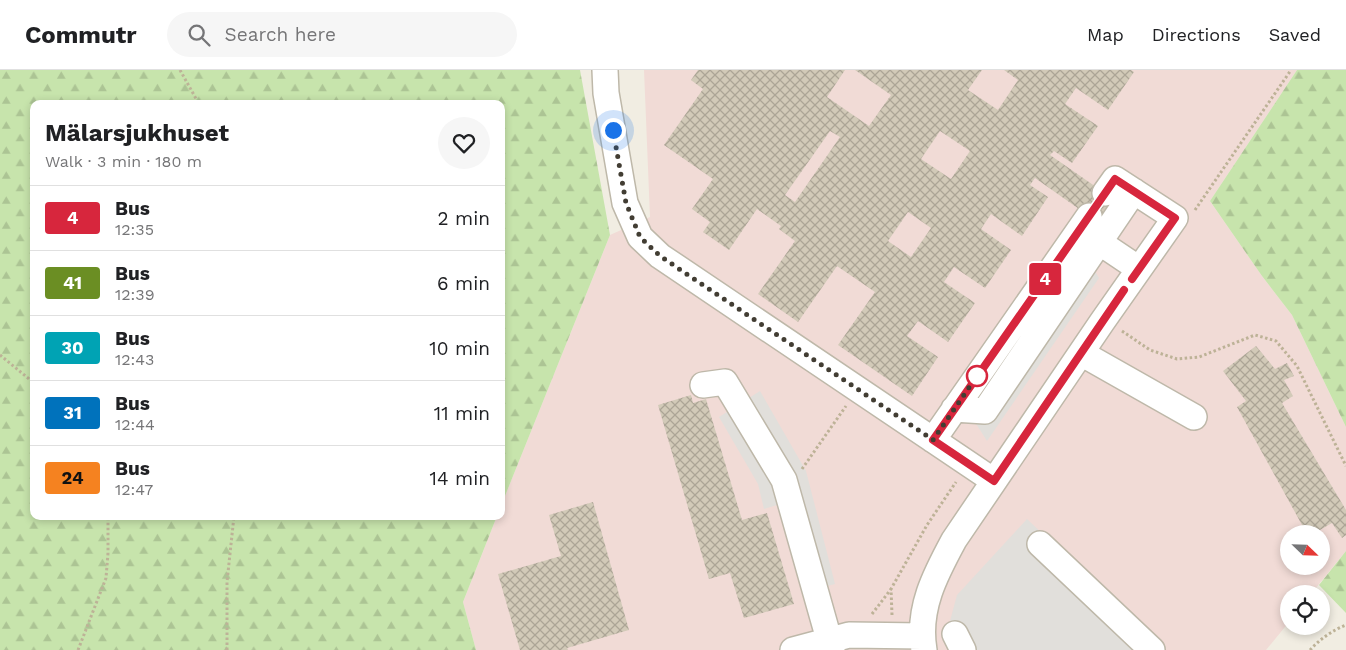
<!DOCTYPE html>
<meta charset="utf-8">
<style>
body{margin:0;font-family:"Work Sans",sans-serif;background:#f6f6f6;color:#202124;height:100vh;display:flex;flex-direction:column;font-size:19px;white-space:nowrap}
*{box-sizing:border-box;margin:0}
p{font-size:16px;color:#757577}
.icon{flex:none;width:28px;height:28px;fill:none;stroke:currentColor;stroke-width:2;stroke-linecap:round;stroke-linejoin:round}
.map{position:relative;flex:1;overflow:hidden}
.panel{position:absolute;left:30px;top:30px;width:475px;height:420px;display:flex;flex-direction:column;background:#fff;border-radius:10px;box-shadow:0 2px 8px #0003}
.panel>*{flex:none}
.badge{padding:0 10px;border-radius:4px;font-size:18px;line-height:32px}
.needle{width:32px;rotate:113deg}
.tools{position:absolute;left:1280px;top:455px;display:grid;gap:10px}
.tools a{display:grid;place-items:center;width:50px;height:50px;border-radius:50%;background:#fff;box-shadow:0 2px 8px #0003;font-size:25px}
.you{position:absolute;width:25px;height:25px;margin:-12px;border:4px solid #fff;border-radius:50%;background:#1a73e8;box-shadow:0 0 0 8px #1a73e833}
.map>.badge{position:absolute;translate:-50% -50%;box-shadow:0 0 0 2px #fff}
.round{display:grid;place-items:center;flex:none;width:52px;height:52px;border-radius:26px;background:#f6f6f6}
.headline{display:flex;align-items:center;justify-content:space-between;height:85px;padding:0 15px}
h1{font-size:24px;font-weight:700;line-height:38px}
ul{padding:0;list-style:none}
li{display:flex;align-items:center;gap:15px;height:65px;padding:0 15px;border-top:1px solid #e0e0e0}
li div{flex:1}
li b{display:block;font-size:19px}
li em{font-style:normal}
li .badge{min-width:55px;font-weight:700;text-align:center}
header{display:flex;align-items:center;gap:30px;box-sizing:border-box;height:70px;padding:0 25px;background:#fff;border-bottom:1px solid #e0e0e0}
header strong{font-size:24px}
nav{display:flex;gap:28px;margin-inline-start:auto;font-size:18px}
.search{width:350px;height:45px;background:#f6f6f6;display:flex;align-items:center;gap:12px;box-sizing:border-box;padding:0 18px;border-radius:28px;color:#757577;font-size:19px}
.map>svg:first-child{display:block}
.medical{fill:#f1dbd6;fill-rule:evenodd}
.forest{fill:url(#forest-firs)}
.parking{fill:#e1dfdb}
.building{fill:url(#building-cross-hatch);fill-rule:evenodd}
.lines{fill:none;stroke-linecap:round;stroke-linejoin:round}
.minor-casing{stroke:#beb8a9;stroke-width:28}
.path{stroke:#bdb297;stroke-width:3;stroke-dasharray:2.5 2.5;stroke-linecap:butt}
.minor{stroke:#fff;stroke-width:25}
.line-casing{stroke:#fff;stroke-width:11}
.line{stroke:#d7263d;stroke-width:8}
.walk{stroke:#423d33;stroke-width:5;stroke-dasharray:0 9}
.stop-dot{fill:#fff;stroke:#d7263d;stroke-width:2.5}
</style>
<header>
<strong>Commutr</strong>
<div class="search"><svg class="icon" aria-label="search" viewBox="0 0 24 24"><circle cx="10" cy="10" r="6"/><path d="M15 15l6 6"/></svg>Search here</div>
<nav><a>Map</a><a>Directions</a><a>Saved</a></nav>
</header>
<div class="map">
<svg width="1346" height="580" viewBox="0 0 1346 580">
<defs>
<pattern id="forest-firs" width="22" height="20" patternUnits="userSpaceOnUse" patternTransform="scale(1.25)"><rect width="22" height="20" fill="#c7e4ac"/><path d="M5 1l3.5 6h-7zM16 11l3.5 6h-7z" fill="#acc494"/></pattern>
<pattern id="building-cross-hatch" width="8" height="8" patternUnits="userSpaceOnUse" patternTransform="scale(1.25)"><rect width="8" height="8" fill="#d2cab8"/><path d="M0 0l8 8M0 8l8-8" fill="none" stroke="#aca596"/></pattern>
</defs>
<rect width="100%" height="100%" fill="#f1ede2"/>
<path class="medical" d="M644,0H1297L1210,131L1262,206L1292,245L1346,357V481L1311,524H1289V552L1266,580H476L463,532L497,446H501V436L610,165L650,147ZM1289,464H1321V496H1289Z"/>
<path class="forest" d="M0,0H580L610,165L501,436V34H34V446H497L463,532L476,580H0Z
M1297,0H1346V357L1292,245L1262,206L1210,131Z
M1346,481V543L1319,515Z"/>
<path class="parking" d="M1085,184L1099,208L987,371L973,349Z
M760,321L806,401L835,514L804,522L780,434L764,439L758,414L719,347Z
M1027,449L1165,580H956L947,562L957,525Z"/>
<path class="building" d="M698,0H845L827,27L869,56L891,25L855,0H982L968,20L998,40L1018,10L1004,0H1131L1134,2L1108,40L1076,18L1065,34L1098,56L1072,93L1054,81L1050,85L1122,135L1106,158L1035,108L1030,115L1048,127L1022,166L991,144L981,159L1011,180L985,218L954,197L944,212L975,233L948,272L918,251L907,266L938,287L912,326L838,275L875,222L837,196L798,252L758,224L795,171L779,159L781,156L757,139L729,180L703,162L710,152L692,139L713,109L664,75L703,19L691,10ZM830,61L840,67L795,132L785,125ZM940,61L970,81L951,109L921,89ZM908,142L931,158L911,187L888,171Z
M1256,276L1275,299L1287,293L1294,306L1284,310L1293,326L1282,333L1346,440V465L1342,468L1332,453L1313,464H1307L1237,337L1246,331L1223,301Z
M691,325L693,333L706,329L742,450L767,443L794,534L744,548L730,503L709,509L658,335Z
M593,432L629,560L567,578L568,580H520L498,504L561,486L549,445Z"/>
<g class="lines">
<defs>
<path id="minor" d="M605,0L606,23L625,133L640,167L660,186L994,411
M1099,172L1139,199
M1081,283L1194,347
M703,315L725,312L784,410L832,580
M954,339L985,341L1134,121
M933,370L1089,146
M1040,474L1152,580
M955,564L963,580
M793,580L849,565L922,566
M924,580C917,539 935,505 954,470L1102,252L1175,148L1115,109L1105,123"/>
</defs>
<use href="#minor" class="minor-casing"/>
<path class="path" d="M180,0L199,34
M1195,140L1291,0
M1122,261L1150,280L1177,289L1199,287L1255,265L1276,271L1297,296L1346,396
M0,285L34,313
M802,399L846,336
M872,544L891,519
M892,545L891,519L927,455L956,412
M78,580L106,508L108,483V446
M227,580V512L234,446
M1310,580C1320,569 1333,560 1346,555"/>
<use href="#minor" class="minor"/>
</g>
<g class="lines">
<defs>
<path id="line" d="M1124,220L994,411L933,370L1115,109L1175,148L1132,209"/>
</defs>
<use href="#line" class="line-casing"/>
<use href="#line" class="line"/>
<path class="walk" d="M613,60L626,133L640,167L660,186L933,370L977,306"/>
</g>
<circle class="stop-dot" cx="977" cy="306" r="10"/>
</svg>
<div class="tools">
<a><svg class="needle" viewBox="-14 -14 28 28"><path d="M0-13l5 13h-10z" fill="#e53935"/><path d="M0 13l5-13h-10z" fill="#757577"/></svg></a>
<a><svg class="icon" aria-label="locate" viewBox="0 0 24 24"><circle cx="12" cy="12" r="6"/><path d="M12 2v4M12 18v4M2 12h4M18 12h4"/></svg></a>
</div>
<div class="you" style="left:613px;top:60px"></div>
<b class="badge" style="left:1045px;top:209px;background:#d7263d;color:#fff">4</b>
<section class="panel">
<div class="headline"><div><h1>Mälarsjukhuset</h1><p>Walk · 3 min · 180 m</p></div><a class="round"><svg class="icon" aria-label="heart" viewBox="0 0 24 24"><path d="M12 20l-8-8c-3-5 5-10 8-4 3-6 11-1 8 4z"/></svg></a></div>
<ul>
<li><span class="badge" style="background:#d7263d;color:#fff">4</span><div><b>Bus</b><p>12:35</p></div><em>2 min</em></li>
<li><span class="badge" style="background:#6b8e23;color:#fff">41</span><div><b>Bus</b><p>12:39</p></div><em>6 min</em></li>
<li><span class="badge" style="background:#00a3b4;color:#fff">30</span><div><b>Bus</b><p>12:43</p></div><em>10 min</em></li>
<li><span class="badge" style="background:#0072bc;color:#fff">31</span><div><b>Bus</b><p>12:44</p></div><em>11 min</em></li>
<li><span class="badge" style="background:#f58220;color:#111">24</span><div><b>Bus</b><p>12:47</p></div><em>14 min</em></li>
</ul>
</section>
</div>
